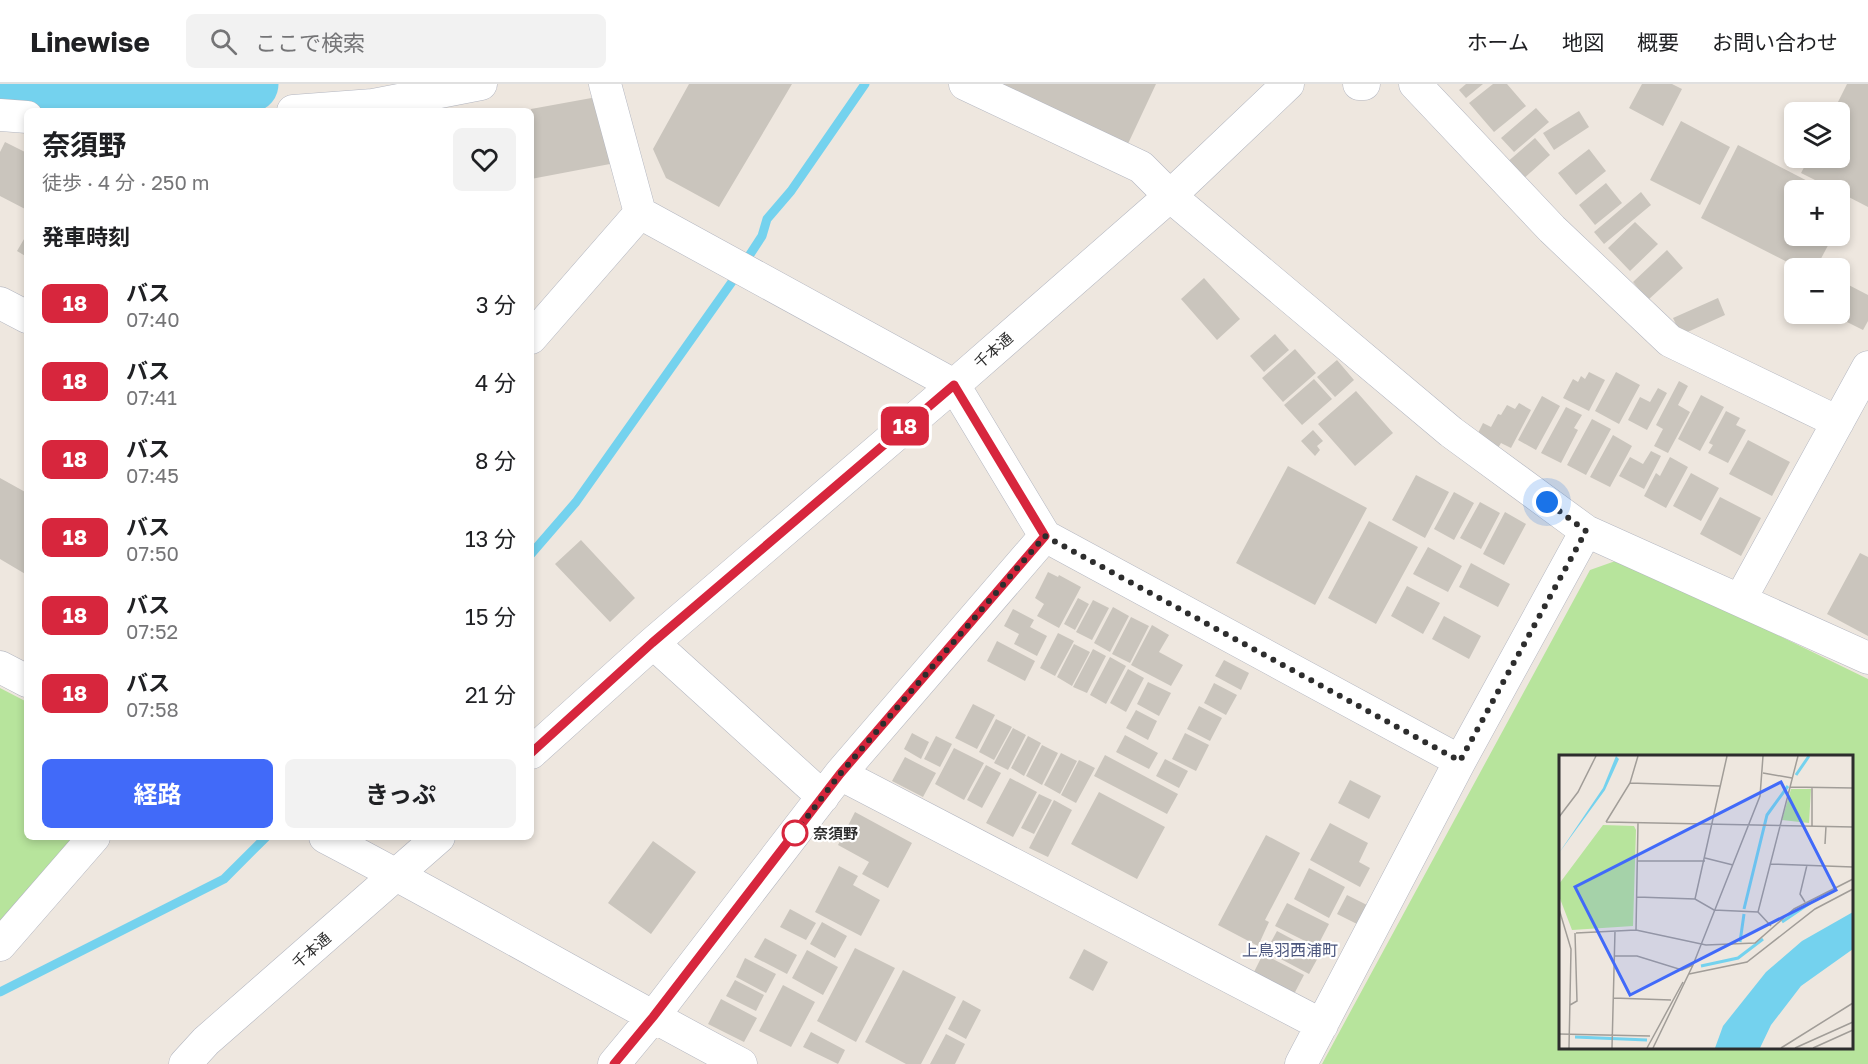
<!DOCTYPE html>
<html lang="ja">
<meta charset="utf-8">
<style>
body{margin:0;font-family:"Golos Text","Noto Sans JP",sans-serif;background:#f2f2f2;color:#202124;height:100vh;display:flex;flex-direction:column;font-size:22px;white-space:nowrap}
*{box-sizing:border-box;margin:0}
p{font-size:20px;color:#757577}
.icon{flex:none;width:33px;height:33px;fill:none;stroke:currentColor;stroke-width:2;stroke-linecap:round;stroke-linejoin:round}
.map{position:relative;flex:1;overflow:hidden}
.side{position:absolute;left:24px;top:24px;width:510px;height:732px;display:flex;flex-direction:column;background:#fff;border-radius:9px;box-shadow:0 3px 9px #0003}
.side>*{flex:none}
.badge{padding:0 12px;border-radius:9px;font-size:21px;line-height:39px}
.fabs{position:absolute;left:1784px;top:18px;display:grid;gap:12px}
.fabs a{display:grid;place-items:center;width:66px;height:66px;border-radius:9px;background:#fff;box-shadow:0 3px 9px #0003;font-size:30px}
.you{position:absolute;width:30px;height:30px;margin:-15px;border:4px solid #fff;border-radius:50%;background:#1a73e8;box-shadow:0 0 0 9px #1a73e833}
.map>.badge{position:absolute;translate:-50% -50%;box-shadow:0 0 0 3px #fff}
h2{padding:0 18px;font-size:22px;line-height:54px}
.round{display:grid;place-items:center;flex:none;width:63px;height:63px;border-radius:9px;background:#f2f2f2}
.summary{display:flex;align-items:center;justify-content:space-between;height:102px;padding:0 18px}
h1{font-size:28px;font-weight:700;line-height:45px}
.primary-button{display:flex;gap:12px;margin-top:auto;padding:12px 18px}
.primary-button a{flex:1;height:69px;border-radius:9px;background:#416af9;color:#fff;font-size:24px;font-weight:700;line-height:69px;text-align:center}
.primary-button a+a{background:#f2f2f2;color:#202124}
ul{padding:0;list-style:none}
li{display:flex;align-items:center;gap:18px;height:78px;padding:0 18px}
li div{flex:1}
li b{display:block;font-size:22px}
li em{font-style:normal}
li .badge{min-width:66px;font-weight:700;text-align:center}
header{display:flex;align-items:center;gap:36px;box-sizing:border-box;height:84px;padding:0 30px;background:#fff;border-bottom:2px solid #e0e0e0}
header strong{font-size:28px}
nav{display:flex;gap:33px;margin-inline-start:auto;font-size:21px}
.search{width:420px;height:54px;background:#f2f2f2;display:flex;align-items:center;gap:15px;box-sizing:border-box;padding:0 21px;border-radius:9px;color:#757577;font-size:22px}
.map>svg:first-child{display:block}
.green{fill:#b7e49c;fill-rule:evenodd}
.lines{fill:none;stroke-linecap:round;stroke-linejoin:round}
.stream{stroke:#74d2ee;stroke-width:9}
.river{stroke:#74d2ee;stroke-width:57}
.building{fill:#cac5bd}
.street-casing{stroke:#b3b6c0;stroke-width:33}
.street{stroke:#fff;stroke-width:32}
.line-casing{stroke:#fff;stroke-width:14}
.line{stroke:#d7263d;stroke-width:9}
.walk{stroke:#2d2d2d;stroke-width:6;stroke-dasharray:0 10.8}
.stop-dot{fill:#fff;stroke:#d7263d;stroke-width:3}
.labels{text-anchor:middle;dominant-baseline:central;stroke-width:4.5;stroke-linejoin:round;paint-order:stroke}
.street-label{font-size:15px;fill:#2d2d2d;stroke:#fff}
.stop-label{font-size:15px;font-weight:bold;fill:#2d2d2d;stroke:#fff;text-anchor:start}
.neighbourhood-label{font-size:16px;fill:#4c577e;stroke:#fff}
.inset-river{fill:none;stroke:#74d2ee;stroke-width:3}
.inset-road{fill:none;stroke:#a19d98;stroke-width:1.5}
.view{fill:#416af9;fill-opacity:0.15;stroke:#416af9;stroke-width:3}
.inset-edge{fill:none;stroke:#2d2d2d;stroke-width:3}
</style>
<header>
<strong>Linewise</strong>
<div class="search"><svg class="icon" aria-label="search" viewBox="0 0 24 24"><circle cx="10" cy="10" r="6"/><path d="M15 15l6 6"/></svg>ここで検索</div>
<nav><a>ホーム</a><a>地図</a><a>概要</a><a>お問い合わせ</a></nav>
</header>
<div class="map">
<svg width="1868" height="980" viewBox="0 0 1868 980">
<rect width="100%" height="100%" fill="#eee7df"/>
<path class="green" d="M1621,475L1868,595V980H1322L1590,486ZM1560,672H1852V964H1560Z
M0,604L27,618V753H81L0,839Z"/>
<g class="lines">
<path class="stream" d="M531,470L576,418L734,195L762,152L767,135L791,107L865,0
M0,908L224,795L266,753"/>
<path class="river" d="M0,4L228,2L250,0"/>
</g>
<path class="building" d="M689,0H792L719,123L666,94L653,65Z
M988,0H1156L1126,64Z
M1466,0H1483L1466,14L1459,6Z
M1493,0H1507L1526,22L1494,48L1469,19Z
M1642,0H1672L1682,5L1663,42L1629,24Z
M1847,0H1868V123L1839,108V106H1835L1801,89L1809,74H1839V28H1833Z
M597,13L610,80L531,95V25Z
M1536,24L1549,38L1514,68L1501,54Z
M1579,27L1589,43L1554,66L1543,49Z
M1681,37L1730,63L1700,121L1650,96Z
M1535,54L1550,71L1521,97L1505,80Z
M5,58L27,69V126L0,112V68Z
M1738,61L1825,106H1794V152H1833L1816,184H1799L1701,134Z
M1589,65L1606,87L1576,111L1558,89Z
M1606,99L1622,119L1595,141L1579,121Z
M1641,108L1651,121L1604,160L1594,148Z
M1839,114L1850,119L1839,140Z
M1635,138L1658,160L1630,187L1608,164Z
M27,150V173L17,167Z
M1667,166L1683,184L1648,216L1633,198Z
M1204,194L1240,235L1217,256L1181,215Z
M1839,196L1868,211V237L1863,246L1831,230H1839Z
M1718,214L1725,231L1681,251L1673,234Z
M1275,250L1289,266L1264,288L1250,272Z
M1295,265L1316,289L1283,318L1262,294Z
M1337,276L1354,296L1335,313L1317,293Z
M1589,288L1605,296L1589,327L1563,314L1573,295L1578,298L1581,292L1585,295Z
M1616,288L1640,301L1619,340L1595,327Z
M1314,295L1332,315L1302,341L1284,321Z
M1679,297L1688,302L1678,321L1690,328L1668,369L1654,362L1663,345L1656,341Z
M1658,304L1667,309L1647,346L1628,336L1640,313L1650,318Z
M1356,307L1393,349L1355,382L1318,340Z
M1701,311L1724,323L1700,367L1678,355Z
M1542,312L1560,322L1536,366L1518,356Z
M1519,319L1531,326L1511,364L1501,359L1498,364L1474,357L1483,339L1491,343L1498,330L1501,331L1507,321L1515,325Z
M1566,323L1582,331L1574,344L1578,346L1561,379L1541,369Z
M1726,327L1740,334L1736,341L1746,346L1728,379L1708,369L1713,361L1709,359Z
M1592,335L1611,345L1586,391L1567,381Z
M1313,346L1323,357L1317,362L1320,366L1315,372L1301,357Z
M1613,351L1632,362L1610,403L1590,393Z
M1748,356L1790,378L1772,412L1729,390Z
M1651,367L1661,372L1644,405L1619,392L1630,373L1643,380Z
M1670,373L1688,383L1666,424L1644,412L1656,389L1660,392Z
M1288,382L1367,424L1315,521L1236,479Z
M1691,389L1719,404L1701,437L1673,422Z
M1416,391L1449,408L1425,454L1392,436Z
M0,394L27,409V491L0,475Z
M1454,408L1474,419L1454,456L1434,445Z
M1720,413L1761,434L1741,472L1700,450Z
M1480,418L1500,429L1481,465L1460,454Z
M1505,428L1526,440L1504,481L1483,470Z
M1369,437L1418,463L1376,540L1328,514Z
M581,456L635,514L610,538L555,480Z
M1428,463L1462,482L1448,508L1413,490Z
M1860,469L1868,473V552L1827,530Z
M1471,479L1510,500L1498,523L1459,503Z
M1048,488L1058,493L1059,491L1081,503L1059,544L1037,532L1044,520L1035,514Z
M1407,502L1440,519L1423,550L1391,532Z
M1078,514L1089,520L1075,546L1064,540Z
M1093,516L1109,524L1092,556L1076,548Z
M1113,523L1129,532L1110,568L1094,559Z
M1013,525L1034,536L1030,543L1047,552L1037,572L1014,560L1019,550L1004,542Z
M1444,532L1481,552L1469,575L1432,555Z
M1131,533L1149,542L1130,579L1112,570Z
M1152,541L1169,551L1159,568L1183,581L1171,602L1131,581Z
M1058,549L1074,557L1055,592L1040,584Z
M997,557L1035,577L1025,597L987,577Z
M1074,560L1090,568L1072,602L1057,593Z
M1093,565L1106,572L1087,609L1073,603Z
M1110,573L1126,582L1106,620L1090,611Z
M1224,576L1249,589L1241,606L1215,592Z
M1128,585L1144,594L1126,628L1110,619Z
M1148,598L1171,609L1159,632L1137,620Z
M1214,599L1237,611L1226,631L1204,619Z
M973,620L995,631L977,665L955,654Z
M1199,622L1222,634L1210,657L1187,645Z
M1136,626L1157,637L1148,656L1126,644Z
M996,635L1012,643L994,676L979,668Z
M1013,644L1026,651L1008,686L994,679Z
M912,649L929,658L921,675L904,665Z
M1185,649L1209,661L1196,687L1172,675Z
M1125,651L1158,669L1149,685L1116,668Z
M936,652L952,660L940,683L924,675Z
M1028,652L1041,659L1024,692L1011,684Z
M1042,661L1058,669L1042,701L1026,692Z
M954,664L984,679L964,716L935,700Z
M1061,669L1077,677L1060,710L1044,701Z
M1105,671L1178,710L1167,730L1094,692Z
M905,673L936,689L923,713L892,697Z
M1165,675L1188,687L1179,704L1156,692Z
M1079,676L1095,684L1076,719L1061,711Z
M986,681L1001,689L982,724L967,716Z
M1010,694L1037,708L1013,753L986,739Z
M1350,696L1381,712L1369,735L1338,719Z
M1099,708L1165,743L1137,795L1071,760Z
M1039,710L1052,716L1034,750L1021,744Z
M1054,716L1072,726L1048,773L1029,764Z
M855,728L912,759L888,804L862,790L869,778L838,761Z
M1330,739L1368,759L1359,778L1370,784L1360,803L1310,776Z
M1266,751L1300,769L1265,836L1269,838L1258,862L1218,841Z
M653,757L696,788L651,850L608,819Z
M839,782L858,792L853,801L880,816L861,852L815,828Z
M1309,784L1345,803L1329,834L1294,815Z
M1347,811L1369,822L1359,841L1337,830Z
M1287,819L1329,840L1317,863L1275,842Z
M790,825L816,839L806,856L780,843Z
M822,838L847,852L835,874L810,860Z
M1277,847L1320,870L1309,890L1266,867Z
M765,854L797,871L787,890L754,873Z
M855,864L895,884L856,958L817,937Z
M1084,865L1108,878L1093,907L1069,894Z
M807,866L838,883L823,911L792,894Z
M1263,870L1304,891L1293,912L1253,890Z
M745,874L776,890L766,909L736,893Z
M903,886L956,913L921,980H906L865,958Z
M735,896L764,911L756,927L726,912Z
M783,901L815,918L791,963L759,947Z
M721,915L757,934L744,958L708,940Z
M963,916L981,926L966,955L948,945Z
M811,948L845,966L838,980L803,963Z
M946,950L965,960L955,980H930Z"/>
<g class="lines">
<defs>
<path id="street" d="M965,0L1141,83L1170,112L1451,348L1586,447L1868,574
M1359,0H1364
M1415,0L1552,145L1670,257L1838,338
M293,27L373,21L481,0
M0,31L27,33
M640,129L954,301L1045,452L1460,677
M0,219L27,233
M531,254L640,129L605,0
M1740,516L1868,283
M653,559L823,713
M0,583L27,597
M531,669L653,559L954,301L1170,112L1288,0
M840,690L1322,941
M325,753C465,826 601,906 741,980
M0,861L94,753
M185,980L206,957L439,753
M614,980L653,933L840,690L1045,452
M1301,980L1460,677L1586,447"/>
</defs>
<use href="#street" class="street-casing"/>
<use href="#street" class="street"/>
</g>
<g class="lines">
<defs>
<path id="line" d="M531,669L652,559L954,301L1045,452L840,690L653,933L614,980"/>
</defs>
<use href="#line" class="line-casing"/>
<use href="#line" class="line"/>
<path class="walk" d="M795,749L840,690L1045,452L1460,677L1586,447L1547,418"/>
</g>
<circle class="stop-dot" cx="795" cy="749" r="12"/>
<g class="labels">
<g class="street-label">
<text transform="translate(993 266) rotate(-41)">千本通</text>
<text transform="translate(311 866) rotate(-41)">千本通</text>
</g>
<g class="stop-label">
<text x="813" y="749">奈須野</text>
</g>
<g class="neighbourhood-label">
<text x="1290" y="866">上鳥羽西浦町</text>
</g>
</g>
<g transform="translate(1559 671)">
<rect width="294" height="294" fill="#eee7df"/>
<path d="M232,34H252L250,68L223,65ZM44,70L75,71L77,75L74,171L13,175L0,141V129Z" fill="#b7e49c"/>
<path d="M57,1L60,4L46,35L0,98L44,33ZM294,157V194L242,231L212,270L201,293H156L164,271L207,217L243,186Z" fill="#74d2ee"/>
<path class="inset-river" d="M237,20L250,1M185,154L208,60L229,31M223,167L251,148M181,187L185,159M142,211L179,203L204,184M16,282L88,285"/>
<path class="inset-road" d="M204,18L233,23M71,28L161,31M231,32L294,33M0,62L19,37L37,1M47,67L294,72M47,67L71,28L79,1M253,71V32M266,89L267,71M146,103L174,110M78,106H146M211,109L294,112M78,142L136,144L155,155L199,157M136,144L168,1M246,147L241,139L248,110M0,154L12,194L10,293M212,171L199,157L239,1M77,175L79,68M17,178L77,175L147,190L196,188L235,154L294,124M55,201H78L123,215L134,210M130,219L188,207L256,154L294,134M54,243L112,245M11,250L18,246L16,178M0,279L91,281M53,293L56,176M88,293L124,227M94,293L134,210L201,41L204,1M222,293L294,248M236,293L294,267M254,293L294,275"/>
<path class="view" d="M222,27L277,135L71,240L16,132Z"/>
<rect width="294" height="294" class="inset-edge"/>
</g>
</svg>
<div class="fabs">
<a><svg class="icon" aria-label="layers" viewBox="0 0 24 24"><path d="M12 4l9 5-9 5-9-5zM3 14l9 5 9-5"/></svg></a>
<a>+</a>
<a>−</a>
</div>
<div class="you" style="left:1547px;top:418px"></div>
<b class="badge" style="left:905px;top:342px;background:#d7263d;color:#fff">18</b>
<section class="side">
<div class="summary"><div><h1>奈須野</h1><p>徒歩 · 4 分 · 250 m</p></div><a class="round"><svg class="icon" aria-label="heart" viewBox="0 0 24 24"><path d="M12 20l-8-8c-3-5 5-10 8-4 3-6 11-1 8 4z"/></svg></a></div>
<h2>発車時刻</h2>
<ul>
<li><span class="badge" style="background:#d7263d;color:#fff">18</span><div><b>バス</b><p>07:40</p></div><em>3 分</em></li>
<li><span class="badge" style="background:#d7263d;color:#fff">18</span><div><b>バス</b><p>07:41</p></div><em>4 分</em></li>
<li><span class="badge" style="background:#d7263d;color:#fff">18</span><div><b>バス</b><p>07:45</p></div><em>8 分</em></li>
<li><span class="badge" style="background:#d7263d;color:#fff">18</span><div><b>バス</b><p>07:50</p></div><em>13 分</em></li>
<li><span class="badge" style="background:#d7263d;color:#fff">18</span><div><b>バス</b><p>07:52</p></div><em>15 分</em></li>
<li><span class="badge" style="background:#d7263d;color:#fff">18</span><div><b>バス</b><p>07:58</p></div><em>21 分</em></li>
</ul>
<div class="primary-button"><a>経路</a><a>きっぷ</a></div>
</section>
</div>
